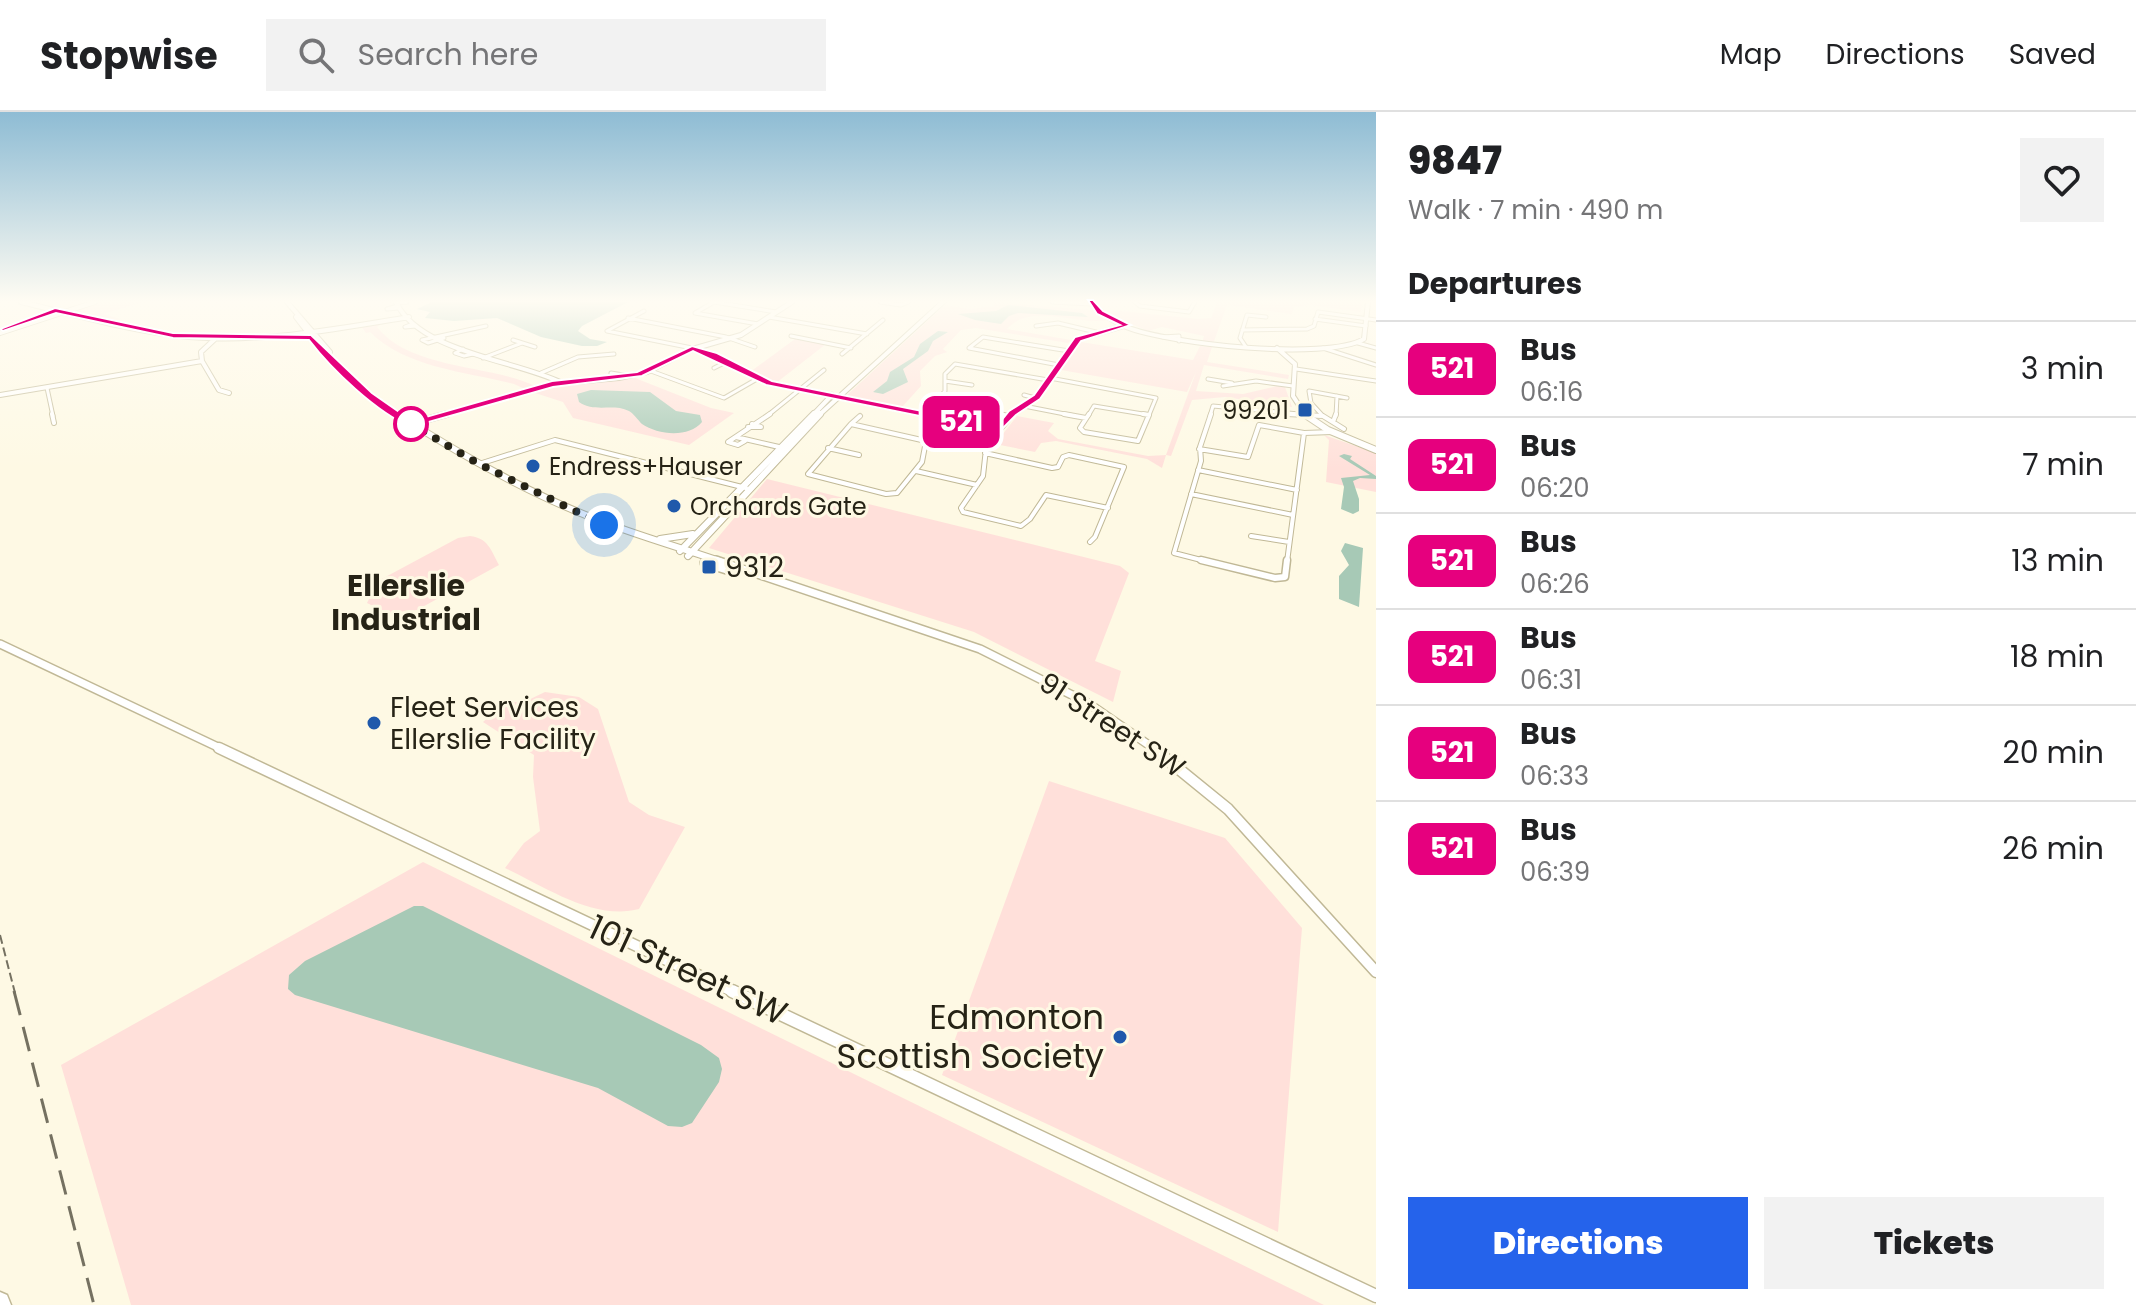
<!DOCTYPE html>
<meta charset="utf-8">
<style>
body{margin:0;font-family:Poppins,sans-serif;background:#f2f2f2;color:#202124;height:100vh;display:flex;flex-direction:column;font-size:30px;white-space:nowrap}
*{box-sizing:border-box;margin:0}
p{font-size:26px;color:#757577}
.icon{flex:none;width:44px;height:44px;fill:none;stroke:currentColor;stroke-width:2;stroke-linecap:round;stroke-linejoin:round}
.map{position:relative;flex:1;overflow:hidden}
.details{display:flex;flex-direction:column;background:#fff;width:760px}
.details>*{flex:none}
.badge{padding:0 16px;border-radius:12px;font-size:28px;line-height:52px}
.you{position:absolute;width:40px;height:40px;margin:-20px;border:6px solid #fff;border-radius:50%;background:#1a73e8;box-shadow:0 0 0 12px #1a73e833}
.map>.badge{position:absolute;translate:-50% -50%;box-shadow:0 0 0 4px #fff}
h2{padding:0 32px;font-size:30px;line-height:72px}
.round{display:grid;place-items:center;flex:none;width:84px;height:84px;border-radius:0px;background:#f2f2f2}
.summary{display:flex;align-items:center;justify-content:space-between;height:136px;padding:0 32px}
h1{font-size:38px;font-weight:800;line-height:60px}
.primary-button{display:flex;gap:16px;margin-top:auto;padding:16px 32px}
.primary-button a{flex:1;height:92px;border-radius:0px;background:#2563eb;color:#fff;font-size:32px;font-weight:800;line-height:92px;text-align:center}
.primary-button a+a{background:#f2f2f2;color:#202124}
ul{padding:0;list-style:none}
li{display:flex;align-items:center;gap:24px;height:96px;padding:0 32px;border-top:2px solid #e0e0e0}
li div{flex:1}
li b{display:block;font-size:30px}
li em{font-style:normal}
li .badge{min-width:88px;font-weight:700;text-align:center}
header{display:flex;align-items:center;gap:48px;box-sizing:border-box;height:112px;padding:0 40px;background:#fff;border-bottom:2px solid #e0e0e0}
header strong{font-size:38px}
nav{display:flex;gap:44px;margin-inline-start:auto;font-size:28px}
.search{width:560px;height:72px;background:#f2f2f2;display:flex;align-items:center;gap:20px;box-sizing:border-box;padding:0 28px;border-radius:0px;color:#757577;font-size:30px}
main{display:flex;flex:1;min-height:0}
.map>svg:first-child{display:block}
.green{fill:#ffe0da}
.water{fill:#a7c9b6}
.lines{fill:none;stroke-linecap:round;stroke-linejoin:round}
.street-far2-casing{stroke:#c0b896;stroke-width:5}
.street-far1-casing{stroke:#c0b896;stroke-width:6}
.street-casing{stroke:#c0b896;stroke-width:9}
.secondary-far4-casing{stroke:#c0b896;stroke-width:6}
.secondary-far3-casing{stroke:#c0b896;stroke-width:8}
.secondary-far2-casing{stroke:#c0b896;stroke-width:10}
.secondary-far1-casing{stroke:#c0b896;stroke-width:13}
.secondary-casing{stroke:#c0b896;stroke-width:15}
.highway-casing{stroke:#c0b896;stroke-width:3}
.street-far2{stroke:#fff;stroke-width:3}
.street-far1{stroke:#fff;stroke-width:4}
.street{stroke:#fff;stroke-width:6}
.secondary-far4{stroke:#fff;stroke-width:4}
.secondary-far3{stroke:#fff;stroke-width:6}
.secondary-far2{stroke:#fff;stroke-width:7}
.secondary-far1{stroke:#fff;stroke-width:10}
.secondary{stroke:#fff;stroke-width:12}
.highway{fill:#fff;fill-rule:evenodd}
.rail-far1{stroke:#757161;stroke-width:2;stroke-dasharray:9 4;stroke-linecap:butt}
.rail{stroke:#757161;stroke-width:3;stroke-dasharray:25 12;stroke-linecap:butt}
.line{fill:#e6007e;stroke:#fff;stroke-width:2}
.walk{stroke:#262316;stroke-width:8;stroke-dasharray:0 14.4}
.poi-dot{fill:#1f59ab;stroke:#fef9e4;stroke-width:3}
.stop-dot{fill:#fff;stroke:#e6007e;stroke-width:4}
.labels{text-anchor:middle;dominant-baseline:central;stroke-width:6;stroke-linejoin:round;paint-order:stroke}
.far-poi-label{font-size:24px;fill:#262316;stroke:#fef9e4;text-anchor:start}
.poi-label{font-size:28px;fill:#262316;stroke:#fef9e4;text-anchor:start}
.street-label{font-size:28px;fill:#262316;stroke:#fef9e4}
.neighbourhood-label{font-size:30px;font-weight:bold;fill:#262316;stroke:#fef9e4}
.near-street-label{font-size:34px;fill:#262316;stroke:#fef9e4}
.near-poi-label{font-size:34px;fill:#262316;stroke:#fef9e4;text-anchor:end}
</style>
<header>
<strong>Stopwise</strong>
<div class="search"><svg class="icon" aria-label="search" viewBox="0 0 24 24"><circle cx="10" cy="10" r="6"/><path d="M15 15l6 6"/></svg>Search here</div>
<nav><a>Map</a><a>Directions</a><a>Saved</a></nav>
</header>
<main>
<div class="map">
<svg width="1376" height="1193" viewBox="0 0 1376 1193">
<rect width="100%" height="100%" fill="#fef9e4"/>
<path class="green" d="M98,190H143L103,202L120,207L107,210L65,200Z
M995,190L1092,198L1108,208C1076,214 1032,190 1007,217L1071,228L1068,231L976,216L961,218L943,237L947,240L935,244L920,259L921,274L902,295L846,284L945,193L970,197L994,194Z
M1217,190H1362L1361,200L1310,193L1294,195L1292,202L1227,193L1213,232L1202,231L1204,224L1162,215L1148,219L1104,200L1121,199L1198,207L1211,206Z
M383,211L377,215C411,258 489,252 535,274L525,277L514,272C468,260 406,256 370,220L366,221L361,214Z
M795,227L826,232L776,271L750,260Z
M1081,230L1193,248L1200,234L1212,235L1207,250L1289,263L1288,267L1204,253L1196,279L1243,282L1277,274L1285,275L1292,295L1225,285L1192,288L1171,344L1166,343L1162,356L1147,347L1056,329L1041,331L1035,340L995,332L1017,304L1054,311L1048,319L1058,327L1148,344L1166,343L1196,260L1187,280L1061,258Z
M635,266L711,296L734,301L689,333L573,306L563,290L532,280L555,274Z
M1324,323L1376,341V380L1326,370L1329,328Z
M767,367L1120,454L1129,461L1095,549L1121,559L1113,590L974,520L709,436Z
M470,424C488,426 491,438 499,453L417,498L388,501L367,491L378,469L458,426Z
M545,580L579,585L598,597L629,690L649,703L685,715L639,797C594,809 544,774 505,756L524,731L540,719L533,665L534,643L483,610L505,590H524Z
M1049,669L1225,726L1302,816L1278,1120L942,963Z
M423,750L1324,1193H131L61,953Z"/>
<path class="water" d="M432,190H628L582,214L578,219L590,227L607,230L597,234H582L541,225L497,206L454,209L425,206L430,200L417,197Z
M1008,193L1082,201L1088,205L1018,201L1009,204L1001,212L975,208L958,202L996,199Z
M938,219L948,220L933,229L928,239L903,257L908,270L883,282L873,280L887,269L890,260L914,245L920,232Z
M591,278L650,280L676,299L700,303L702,310C689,326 658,323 642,312C638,308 633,301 629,299C613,291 595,301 579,290L577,282Z
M1344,342L1352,344L1350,347L1376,364V367L1360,366L1353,369L1359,387V399L1353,402L1341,397L1344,375L1341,366L1370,363L1339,344Z
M1345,431L1363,436L1359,495L1339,487V464L1349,453L1341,439Z
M414,794H423L701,933L719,946L722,957L719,970L692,1011L682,1015L668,1014L598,976L295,883L288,877L289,863L305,849Z"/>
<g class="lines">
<defs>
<path id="street-far2" d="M880,190L901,193L908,190
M1052,190L1091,192
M1135,190L1140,194L1189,200L1195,190
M396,191L407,190
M398,194L387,197L399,196
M644,199L607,219L692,236
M769,205L867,222
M628,206L726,225L755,235
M1315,207L1366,214
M413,212L405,215L416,214
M758,212L695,201L714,190L776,200
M1036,214L1058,211L1096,220
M1242,218L1307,217L1314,214L1318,200L1376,208
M791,224L851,236
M1163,225L1179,224V229
M444,226L428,231L422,228L486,214
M513,228L535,235
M1358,231L1376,236
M1246,235L1240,226L1247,203L1266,205
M1323,236L1376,253
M463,237L455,241L464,244L473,242
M842,242L883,208
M483,246L522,231
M1059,253L969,236L983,225L1069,239
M714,256L726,250
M1296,257L1376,269
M651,259L724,286L757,267
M541,261L578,245L614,242
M1050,266L1156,286L1149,303
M611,267V261L629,264
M1208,267L1232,271
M945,269L972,273
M1223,274L1256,269L1293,274
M47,276L53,304
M1024,283L1035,286
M1024,294L1075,304
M989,300L1008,304
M925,303L945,279V262L955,252L1048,268
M767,304L824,258
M1088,304L1094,294L1149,303
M1210,304L1213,294L1320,304
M1323,304L1311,291L1309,279L1347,286
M1336,304L1337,284"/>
<path id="street-far1" d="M52,302L54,311
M998,302L1009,304
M1064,302L1086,306
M1089,302L1080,316L1084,320L1138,329L1149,303
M1143,302L1149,303
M1287,302L1323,304L1344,317
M1333,310L1336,302
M851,312L926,329L922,350L897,381L886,382L808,362Z
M851,312L860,304
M748,315H761L752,312
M999,317L986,337L983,364L961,396L963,400L1021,414L1030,407L1046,383L1108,396
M736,325L779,335
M745,329L738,333L728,330L770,302
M828,336L859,343
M1199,337L1248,345L1259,313L1304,321L1332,320
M985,341L1052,356L1058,355L1063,345L1069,343L1124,355L1095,425L1090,430
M479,352L555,328L746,376
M1198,358L1297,378
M916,359L977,373
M1191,382L1293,403
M1251,424L1289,430
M1209,450L1174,441L1201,349L1200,335L1211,302
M1287,450L1304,321"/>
<path id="street" d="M1201,448L1275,466L1285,465L1287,448"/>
<path id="secondary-far4" d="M21,190C76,203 132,220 189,225C263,231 337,217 409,205
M287,190L330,240
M396,190C419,240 514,248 560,270
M1091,190C1102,201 1111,209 1126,215C1169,232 1325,249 1364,227L1368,190
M298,203L296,205C327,247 356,275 400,304
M0,221L95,190
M216,226L201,240L202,249L219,278L229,281
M692,236L714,243L769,271L933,304
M1277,236L1295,252L1293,284L1306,304
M0,283L202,249
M440,304L552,272L619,266L647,260L689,238L741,223L792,190
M812,304L832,283
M818,304L943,190
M1011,304L1037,285L1078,227L1127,213"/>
<path id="secondary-far3" d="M397,302C459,342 524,379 593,406C635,423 679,435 722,450
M923,302L999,317L1012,302
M1304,302L1328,318L1376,338
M411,312L447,302
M660,427L693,422
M680,439L814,302
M688,444L820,302"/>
<path id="secondary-far2" d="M716,448L980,537L1088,591L1156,638
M704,451L733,460
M0,532L224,638"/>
<path id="secondary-far1" d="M219,636L736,881
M1153,636L1228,697L1376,860"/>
<path id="secondary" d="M732,879L1376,1184"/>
<path id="highway" d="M0,1180L7,1183L11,1193H0Z"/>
</defs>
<use href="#street-far2" class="street-far2-casing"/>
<use href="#street-far1" class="street-far1-casing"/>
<use href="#street" class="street-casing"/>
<use href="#secondary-far4" class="secondary-far4-casing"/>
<use href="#secondary-far3" class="secondary-far3-casing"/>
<use href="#secondary-far2" class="secondary-far2-casing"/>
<use href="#secondary-far1" class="secondary-far1-casing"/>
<use href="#secondary" class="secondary-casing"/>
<use href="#highway" class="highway-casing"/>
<use href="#street-far2" class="street-far2"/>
<use href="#street-far1" class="street-far1"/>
<use href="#street" class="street"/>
<use href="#secondary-far4" class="secondary-far4"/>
<use href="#secondary-far3" class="secondary-far3"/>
<use href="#secondary-far2" class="secondary-far2"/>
<use href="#secondary-far1" class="secondary-far1"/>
<use href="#secondary" class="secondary"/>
<use href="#highway" class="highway"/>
<path class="rail-far1" d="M0,823L15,881"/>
<path class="rail" d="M14,879L94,1193"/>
</g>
<linearGradient id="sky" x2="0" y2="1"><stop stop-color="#8ebcd4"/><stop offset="0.53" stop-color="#fffcf3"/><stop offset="1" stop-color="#fffcf3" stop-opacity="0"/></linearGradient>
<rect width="1376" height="357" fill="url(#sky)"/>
<path class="line" d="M1088,188H1093L1103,199L1131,213L1081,229L1040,287L1016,303L999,320L766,273L693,239L642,264L553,275L411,315C376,300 332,258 309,228L173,226L56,201L3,219L0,217L55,196L173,221L311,223L372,281L412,309L552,269L637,260L692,234L717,241L772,269L997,314L1009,299L1034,283L1075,225L1120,213L1097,202Z"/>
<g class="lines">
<path class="walk" d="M411,312L479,352L604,413"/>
</g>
<g class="poi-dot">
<rect x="1297" y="290" width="16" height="16" rx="4"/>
<circle cx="533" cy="354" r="8"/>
<circle cx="674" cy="394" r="8"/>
<rect x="701" y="447" width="16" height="16" rx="4"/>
<circle cx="374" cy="611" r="8"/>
<circle cx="1120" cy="925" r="8"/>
</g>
<circle class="stop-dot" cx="411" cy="312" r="16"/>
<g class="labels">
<g class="far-poi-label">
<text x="1289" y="298" text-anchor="end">99201</text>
<text x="549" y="354">Endress+Hauser</text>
<text x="690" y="394">Orchards Gate</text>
</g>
<g class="poi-label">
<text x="725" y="455">9312</text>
<text x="390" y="595">Fleet Services<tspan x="390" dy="32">Ellerslie Facility</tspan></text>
</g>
<g class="street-label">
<text transform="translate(1112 613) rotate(33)">91 Street SW</text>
</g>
<g class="neighbourhood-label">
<text x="406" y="473">Ellerslie<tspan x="406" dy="34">Industrial</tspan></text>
</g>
<g class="near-street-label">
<text transform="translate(688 858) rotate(25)">101 Street SW</text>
</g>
<g class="near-poi-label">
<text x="1104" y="905">Edmonton<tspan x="1104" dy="39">Scottish Society</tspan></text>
</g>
</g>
</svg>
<div class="you" style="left:604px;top:413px"></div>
<b class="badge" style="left:961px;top:310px;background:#e6007e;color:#fff">521</b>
</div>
<section class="details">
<div class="summary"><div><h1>9847</h1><p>Walk · 7 min · 490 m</p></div><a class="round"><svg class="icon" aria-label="heart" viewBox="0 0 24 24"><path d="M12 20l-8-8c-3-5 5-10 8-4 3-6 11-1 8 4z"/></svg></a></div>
<h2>Departures</h2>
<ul>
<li><span class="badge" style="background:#e6007e;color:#fff">521</span><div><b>Bus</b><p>06:16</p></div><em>3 min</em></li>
<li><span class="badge" style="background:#e6007e;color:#fff">521</span><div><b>Bus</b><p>06:20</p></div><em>7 min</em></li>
<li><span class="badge" style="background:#e6007e;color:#fff">521</span><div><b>Bus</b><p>06:26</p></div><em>13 min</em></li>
<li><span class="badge" style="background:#e6007e;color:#fff">521</span><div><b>Bus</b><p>06:31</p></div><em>18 min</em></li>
<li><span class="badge" style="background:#e6007e;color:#fff">521</span><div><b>Bus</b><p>06:33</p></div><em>20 min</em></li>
<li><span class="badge" style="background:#e6007e;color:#fff">521</span><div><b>Bus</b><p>06:39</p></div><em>26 min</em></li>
</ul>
<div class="primary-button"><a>Directions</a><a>Tickets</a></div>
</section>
</main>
